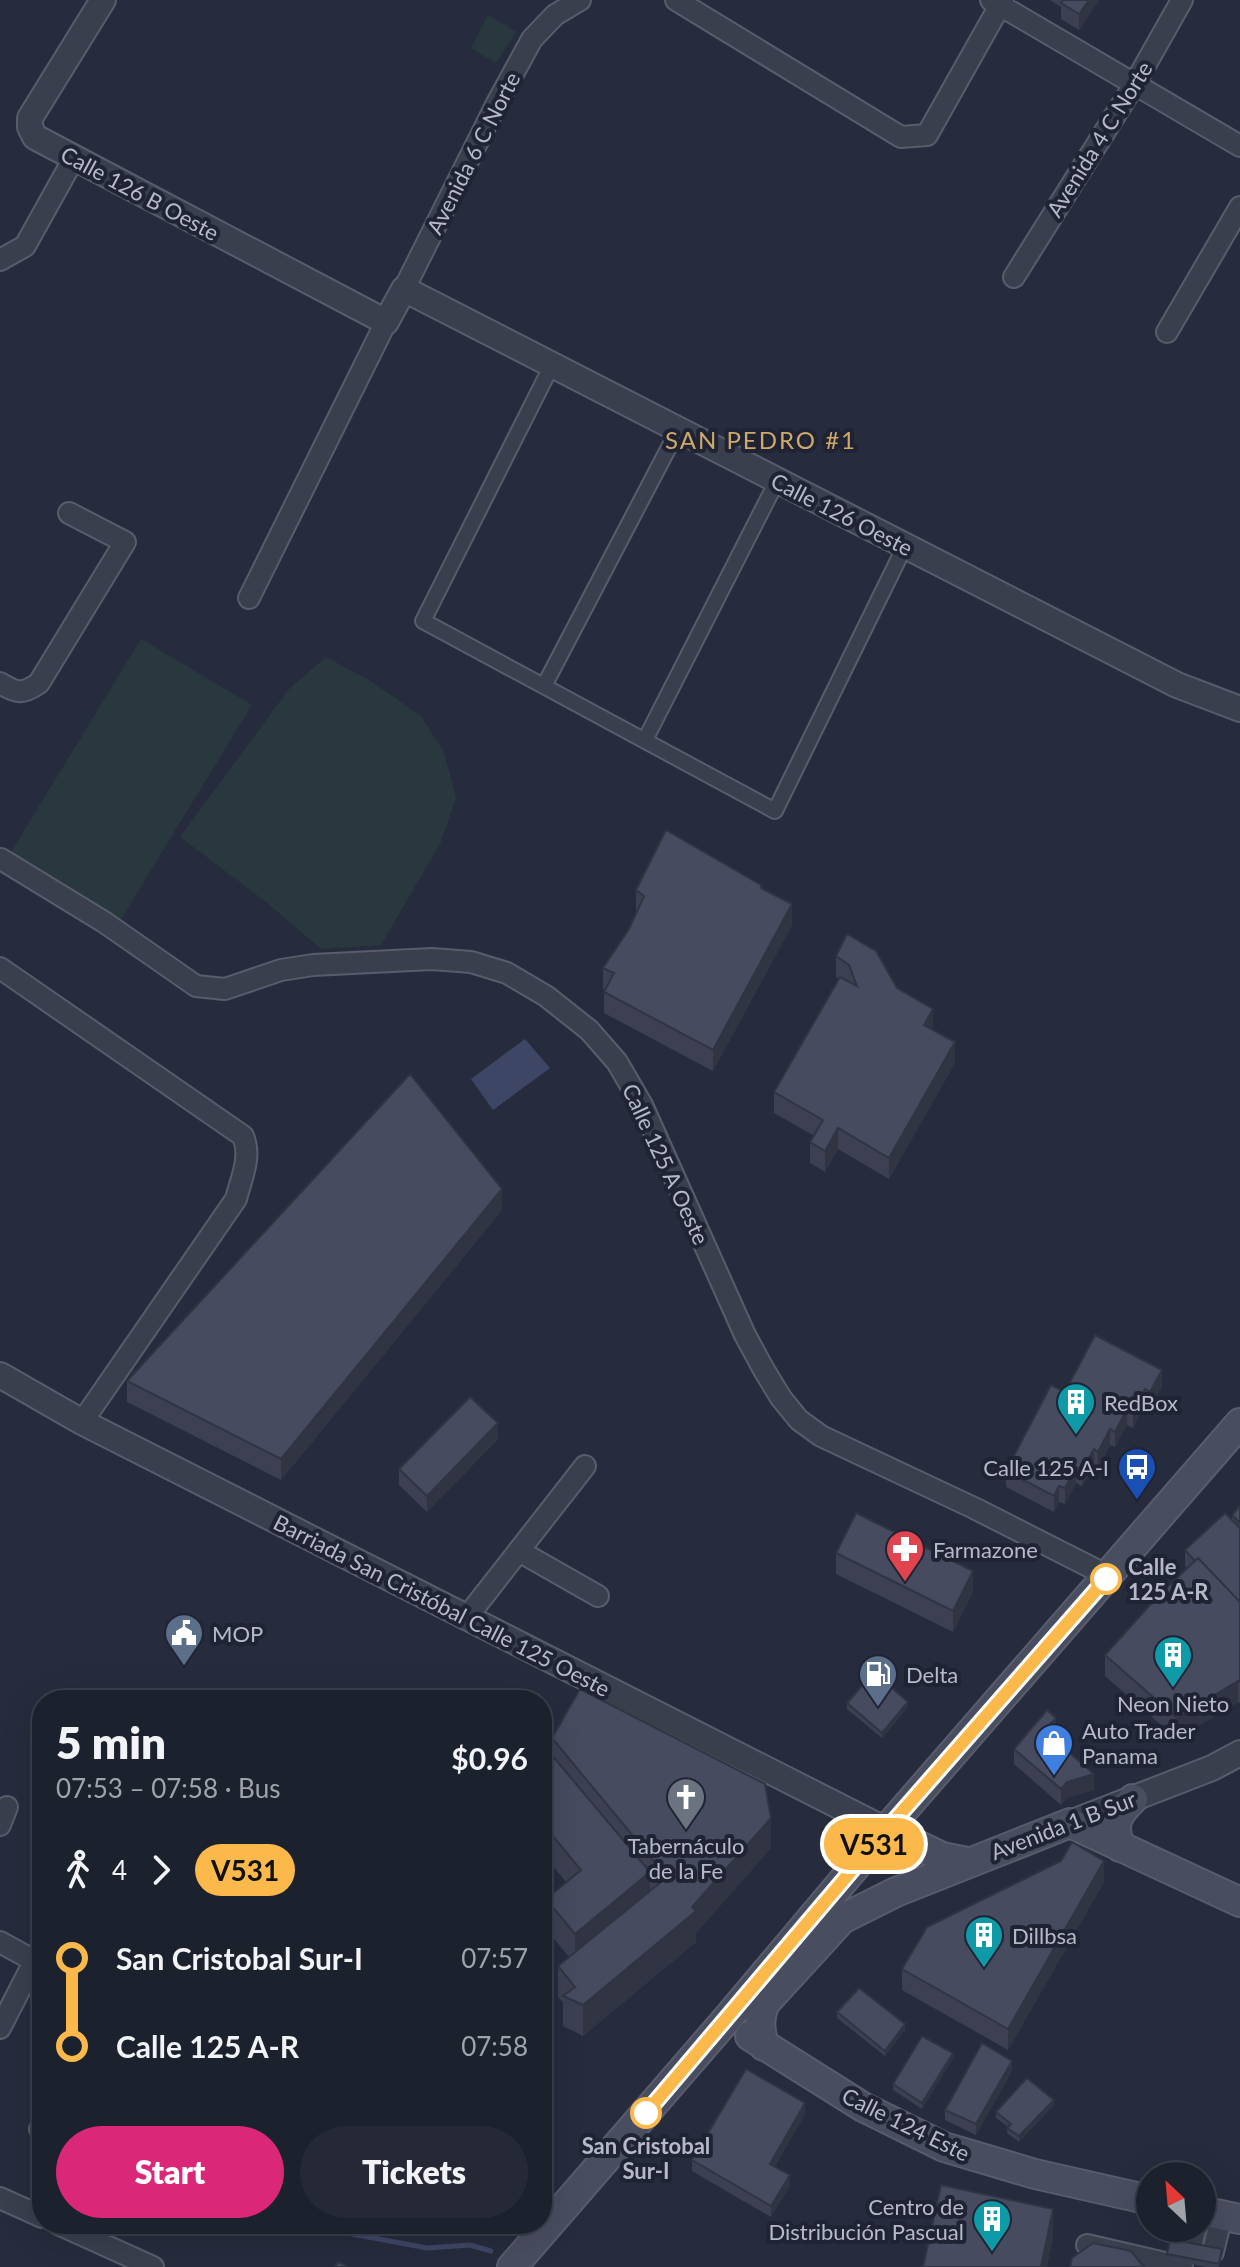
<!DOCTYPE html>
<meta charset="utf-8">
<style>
body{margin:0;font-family:Lato,sans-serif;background:#252936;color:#f1f3f6;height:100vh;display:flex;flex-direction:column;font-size:30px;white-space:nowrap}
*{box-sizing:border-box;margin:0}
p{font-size:26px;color:#a0a3aa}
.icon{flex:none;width:44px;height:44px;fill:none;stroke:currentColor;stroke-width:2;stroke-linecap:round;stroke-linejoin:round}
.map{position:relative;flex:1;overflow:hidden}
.drawer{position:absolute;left:32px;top:1690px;width:520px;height:544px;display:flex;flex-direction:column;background:#1c212e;border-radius:32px;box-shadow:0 8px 32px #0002,0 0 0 2px #3a3e4a}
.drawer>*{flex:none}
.badge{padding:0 16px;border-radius:26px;font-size:28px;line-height:52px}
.needle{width:52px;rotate:334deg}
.fabs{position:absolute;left:1136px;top:2162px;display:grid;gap:16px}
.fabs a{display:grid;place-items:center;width:80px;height:80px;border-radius:50%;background:#1c212e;box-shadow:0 8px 32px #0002,0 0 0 2px #3a3e4a;font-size:40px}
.map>.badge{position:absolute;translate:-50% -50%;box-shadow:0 0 0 4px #fff}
.legs{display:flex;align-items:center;gap:12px;height:88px;padding:0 24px;font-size:26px}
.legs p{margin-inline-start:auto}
.head{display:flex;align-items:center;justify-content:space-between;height:136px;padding:0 24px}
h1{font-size:44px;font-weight:800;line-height:60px}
.cta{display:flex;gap:16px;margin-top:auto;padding:16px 24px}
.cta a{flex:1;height:92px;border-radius:48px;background:#db2777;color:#fff;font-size:32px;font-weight:800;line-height:92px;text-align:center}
.cta a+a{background:#252936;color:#f1f3f6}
ul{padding:0 24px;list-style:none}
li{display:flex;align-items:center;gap:28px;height:88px;font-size:30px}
li i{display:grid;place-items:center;width:12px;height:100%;margin:0 10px;background:currentColor}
li i::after{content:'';width:20px;height:20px;margin:-10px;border:6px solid;border-radius:50%;background:#1c212e}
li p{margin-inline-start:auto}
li:first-child i{background:linear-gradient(#0000 50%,currentColor 0)}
li:last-child i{background:linear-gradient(currentColor 50%,#0000 0)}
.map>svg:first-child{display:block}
.park{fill:#28383e}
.water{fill:#3d4665}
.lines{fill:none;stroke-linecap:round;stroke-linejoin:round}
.stream{stroke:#3d4665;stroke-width:5}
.pedestrian-casing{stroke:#585c6b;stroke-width:18}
.minor-casing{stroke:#585c6b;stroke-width:24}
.tertiary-casing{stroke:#585c6b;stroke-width:28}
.secondary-casing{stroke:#585c6b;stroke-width:32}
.pedestrian{stroke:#3a3f4e;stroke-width:14}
.minor{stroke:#3a3f4e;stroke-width:20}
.tertiary{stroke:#3a3f4e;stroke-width:24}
.secondary{stroke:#494d60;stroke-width:28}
.wall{fill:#3c4052}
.shaded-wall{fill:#313442}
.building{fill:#464b5f;stroke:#313442;stroke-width:2}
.line-1-casing{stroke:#fff;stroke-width:18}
.line-1{stroke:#fcb94b;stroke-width:12}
.stop-1-dot{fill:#fff;stroke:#fcb94b;stroke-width:4}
.labels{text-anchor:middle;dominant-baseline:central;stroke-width:8;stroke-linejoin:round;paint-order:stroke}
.street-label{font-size:22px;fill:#b6bac8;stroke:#1f2333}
.poi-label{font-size:22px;fill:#b6bac8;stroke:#1f2333;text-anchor:start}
.stop-label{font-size:22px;font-weight:bold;fill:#b6bac8;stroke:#1f2333;text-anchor:start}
.neighbourhood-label{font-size:24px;letter-spacing:2px;fill:#cea96c;stroke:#1f2333}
</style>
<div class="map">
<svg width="1240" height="2267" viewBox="0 0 1240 2267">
<rect width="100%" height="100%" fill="#262c3d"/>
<path class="park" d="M488,15L516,32L496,63L471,48Z
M141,639L252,705L118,924L8,857Z
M326,657L369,680L421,716L444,752L456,798L440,844L381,945L321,949L265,901L180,837L289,689Z"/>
<path class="water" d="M525,1039L550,1068L493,1110L471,1079Z"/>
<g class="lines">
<path class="stream" d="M329,2224L352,2234L427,2248L470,2245L491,2251"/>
<defs>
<path id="pedestrian" d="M552,365L423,621L775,811L905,546
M544,686L678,430
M645,740L777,481"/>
<path id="minor" d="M676,0L901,137L927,135L1003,0
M991,0L1240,146
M0,260L25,246L74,158
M1014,277L1134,85L1182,0
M404,289L496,105L532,39L555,15L580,0
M1167,332L1240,207
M249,598L386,322
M0,683C17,693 22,695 39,683L125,542L69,513
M1,859L104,922L196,986L225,989L281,970L313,965L432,959L471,962L507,973L546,996L589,1030L617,1062L642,1105L745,1335L764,1370L781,1398L799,1420L821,1436L974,1508L1108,1576
M0,968L243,1136C252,1157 241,1179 236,1199L82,1422
M519,1551L598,1596
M467,1617L585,1466
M0,1825L7,1807
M0,1942L42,1965
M0,2028L34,1962
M40,2129L42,2125
M0,2198L42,2217
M58,2224L153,2267
M1087,2245L1182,2267
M1191,2248L1195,2228
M1213,2252L1222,2215"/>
<path id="tertiary" d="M103,0L30,118V127L35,137L386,322L404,289L1177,685L1240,709
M0,1375L82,1422L886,1830
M1070,1823L1212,1768L1240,1753"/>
<path id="secondary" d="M886,1830L942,1857L967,1862
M1120,1847C1112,1824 1116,1815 1133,1799
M750,2036L863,2107L944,2147L1035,2174L1150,2200
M764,2046C760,2030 758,2019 765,2003L842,1919L896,1892L1070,1823L1240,1902
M1202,2211L1240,2219
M512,2267L726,2020L886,1830L1240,1423"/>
</defs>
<use href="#pedestrian" class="pedestrian-casing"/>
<use href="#minor" class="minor-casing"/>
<use href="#tertiary" class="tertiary-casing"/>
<use href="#secondary" class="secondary-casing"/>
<use href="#pedestrian" class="pedestrian"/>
<use href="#minor" class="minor"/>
<use href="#tertiary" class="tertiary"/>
<use href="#secondary" class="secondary"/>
</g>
<path class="wall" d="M1050,0H1099L1079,30L1061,19V7Z
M761,888L792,925L713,1071L604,1013V992L605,990L603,989V968L629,929L637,912L636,911V890Z
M836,956L897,988L933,1030L955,1063L889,1179L838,1149L825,1172L810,1163V1142L814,1136L774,1113V1092L839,979L836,977Z
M502,1210L281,1480L127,1402V1381Z
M1162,1386L1150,1408L1145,1405L1133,1428L1127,1425L1115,1447L1110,1445L1098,1468L1094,1465L1082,1486L1076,1483L1065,1504L1059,1502L1054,1512L1006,1487V1471L1065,1392Z
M498,1439L427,1512L399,1485V1469Z
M1240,1506V1703L1238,1702L1177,1739L1105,1676V1655L1187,1568L1185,1566V1550L1232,1520V1515Z
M836,1553L973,1592L953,1632L836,1574Z
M847,1703L908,1707L882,1738L847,1709Z
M542,1725L544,1747L552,1755V1738L771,1848L696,1933V1942L583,2036L563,2026V2002L558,1997V1966L569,1957L550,1934V1954L546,1922V1899L566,1882L542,1853Z
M1056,1734L1052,1738L1094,1790L1067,1798L1061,1805L1014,1764V1749Z
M1104,1882L1008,2050L902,1990V1969Z
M837,2012L905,2030L885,2056L837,2018Z
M953,2058L922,2109L893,2090V2084Z
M1012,2071L976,2135L945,2120V2110Z
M1054,2105L1019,2142L1007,2133L1008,2127L996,2118V2112Z
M805,2114L775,2166L790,2185L771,2217L692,2171V2160Z
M1167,2254H1222L1219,2267H1206L1167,2260Z"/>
<path class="shaded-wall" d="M1089,0H1099L1079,30V14Z
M792,904V925L713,1071V1050Z
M933,1009V1030L924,1025Z
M955,1042V1063L889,1179V1158Z
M838,1128V1149L825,1172V1151Z
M502,1189V1210L281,1480V1459Z
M1162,1370V1386L1150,1408V1392Z
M1145,1389V1405L1133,1428V1412Z
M1127,1409V1425L1115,1447V1432Z
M498,1423V1439L427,1512V1496Z
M1110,1429V1445L1098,1468V1452Z
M1094,1449V1465L1082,1486V1470Z
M1076,1467V1483L1065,1504V1488Z
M1059,1486V1502L1054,1512V1496Z
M973,1571V1592L953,1632V1611Z
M1238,1681V1702L1177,1739V1718Z
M908,1702V1707L882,1738V1733Z
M1056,1718V1734L1044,1747V1731Z
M544,1727V1757L542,1759V1729Z
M1094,1774V1790L1067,1798L1061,1805V1789L1067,1782Z
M771,1818V1848L696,1933V1942L583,2036V2005L692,1907Z
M1104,1861V1882L1008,2050V2029Z
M650,1872V1902L575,1964V1934Z
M550,1924V1954L542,1970V1940Z
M905,2024V2030L885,2056V2051Z
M953,2053V2058L922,2109V2103Z
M1012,2061V2071L976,2135V2124Z
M1054,2100V2105L1019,2142V2136Z
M805,2103V2114L770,2174V2164Z
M790,2175V2185L771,2217V2206Z
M1053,2209V2239L1047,2267H1041Z"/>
<path class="building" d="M1063,0H1089L1079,14L1061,3Z
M666,830L761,885V888L792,904L713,1050L604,992L614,973L603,968L629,929L644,896L636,890Z
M847,934L876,951L897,988L933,1009L924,1025L955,1042L889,1158L838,1128L825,1151L810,1142L823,1120L774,1092L840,977L857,986L849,965L836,956Z
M410,1074L502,1189L281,1459L127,1381Z
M1095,1335L1162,1370L1150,1392L1145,1389L1133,1412L1127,1409L1115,1432L1110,1429L1098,1452L1094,1449L1082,1470L1076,1467L1065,1488L1059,1486L1054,1496L1006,1471L1051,1385L1065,1392Z
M470,1397L498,1423L427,1496L399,1469Z
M1240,1506V1523L1232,1515Z
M856,1513L973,1571L953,1611L836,1553Z
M1225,1513L1240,1528V1602L1198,1558L1195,1561L1185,1550Z
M1198,1558L1240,1602V1682L1238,1681L1177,1718L1105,1655L1158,1596Z
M874,1672L908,1702L882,1733L847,1703Z
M514,1689L522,1700H503Z
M580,1689L765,1784L771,1818L692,1907L696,1911L583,2005L563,1996L575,1987L558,1966L667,1877L552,1738Z
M1047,1710L1056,1718L1044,1731L1094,1774L1067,1782L1061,1789L1014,1749Z
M545,1747L650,1872L575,1934L546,1899L581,1870L542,1823V1749Z
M1072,1842L1104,1861L1008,2029L902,1969L927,1927L1061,1861Z
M542,1920L550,1924L542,1940Z
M859,1988L905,2024L885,2051L837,2012Z
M922,2036L953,2053L922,2103L893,2084Z
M982,2043L1012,2061L976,2124L945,2110Z
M746,2069L805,2103L770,2164L790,2175L771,2206L692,2160Z
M1027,2078L1054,2100L1019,2136L1007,2128L1011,2124L996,2112Z
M941,2185L1053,2209L1041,2267H923Z
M1170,2239L1222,2249L1219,2264L1167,2254Z
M1093,2243L1131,2251L1144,2267H1070L1072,2258Z
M338,2262L349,2267H335Z"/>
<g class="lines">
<defs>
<path id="line-1" d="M646,2113L886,1830L1106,1579"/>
</defs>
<use href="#line-1" class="line-1-casing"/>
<use href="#line-1" class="line-1"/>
</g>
<defs>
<symbol id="building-pin" viewBox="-11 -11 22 30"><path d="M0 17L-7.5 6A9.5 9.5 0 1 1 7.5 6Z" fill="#0f9aa8" stroke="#1f2333"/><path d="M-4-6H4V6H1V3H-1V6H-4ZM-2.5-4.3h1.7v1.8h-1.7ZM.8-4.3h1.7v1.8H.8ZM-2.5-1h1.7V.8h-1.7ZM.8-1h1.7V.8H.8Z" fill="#fff"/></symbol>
<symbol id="bus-pin" viewBox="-11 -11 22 30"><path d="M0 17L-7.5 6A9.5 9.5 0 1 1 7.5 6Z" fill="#1a4fb4" stroke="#1f2333"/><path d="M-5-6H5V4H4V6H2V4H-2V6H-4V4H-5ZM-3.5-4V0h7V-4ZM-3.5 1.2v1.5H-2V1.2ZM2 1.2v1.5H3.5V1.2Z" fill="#fff"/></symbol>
<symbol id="pharmacy-pin" viewBox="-11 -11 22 30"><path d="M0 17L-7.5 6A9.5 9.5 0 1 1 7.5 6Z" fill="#e0444e" stroke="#1f2333"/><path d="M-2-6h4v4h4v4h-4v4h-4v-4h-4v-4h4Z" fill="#fff"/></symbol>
<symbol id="civic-pin" viewBox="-11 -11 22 30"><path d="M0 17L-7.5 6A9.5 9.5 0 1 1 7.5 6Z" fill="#5c6f8a" stroke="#1f2333"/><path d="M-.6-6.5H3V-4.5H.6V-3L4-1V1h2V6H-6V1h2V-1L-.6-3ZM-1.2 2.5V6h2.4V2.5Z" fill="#fff"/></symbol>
<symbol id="fuel-pin" viewBox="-11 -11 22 30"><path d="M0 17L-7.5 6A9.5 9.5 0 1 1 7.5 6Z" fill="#5c6f8a" stroke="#1f2333"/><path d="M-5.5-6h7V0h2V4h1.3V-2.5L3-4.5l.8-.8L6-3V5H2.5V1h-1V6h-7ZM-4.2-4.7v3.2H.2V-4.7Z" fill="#fff"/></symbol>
<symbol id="shop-pin" viewBox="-11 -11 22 30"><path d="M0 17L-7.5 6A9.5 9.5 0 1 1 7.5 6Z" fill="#3f7fe0" stroke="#1f2333"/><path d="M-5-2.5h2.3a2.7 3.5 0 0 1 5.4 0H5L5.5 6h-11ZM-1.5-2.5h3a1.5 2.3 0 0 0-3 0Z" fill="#fff"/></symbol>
<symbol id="church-pin" viewBox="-11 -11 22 30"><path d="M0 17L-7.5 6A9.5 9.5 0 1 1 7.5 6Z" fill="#6b7280" stroke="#1f2333"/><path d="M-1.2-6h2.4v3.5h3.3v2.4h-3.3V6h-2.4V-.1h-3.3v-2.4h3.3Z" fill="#fff"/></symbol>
</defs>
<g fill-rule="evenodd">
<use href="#building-pin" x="1054" y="1380" width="44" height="60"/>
<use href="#bus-pin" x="1115" y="1445" width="44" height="60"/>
<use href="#pharmacy-pin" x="883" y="1527" width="44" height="60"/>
<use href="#civic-pin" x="162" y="1611" width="44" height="60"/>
<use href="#building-pin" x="1151" y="1633" width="44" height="60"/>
<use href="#fuel-pin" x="856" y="1652" width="44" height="60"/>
<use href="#shop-pin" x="1032" y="1721" width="44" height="60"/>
<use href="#church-pin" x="664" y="1775" width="44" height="60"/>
<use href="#building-pin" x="962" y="1913" width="44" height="60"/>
<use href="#building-pin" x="970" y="2197" width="44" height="60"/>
</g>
<g class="stop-1-dot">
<circle cx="1106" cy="1579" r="14"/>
<circle cx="646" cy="2113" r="14"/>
</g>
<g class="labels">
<g class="street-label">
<text transform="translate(1099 139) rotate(-58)">Avenida 4 C Norte</text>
<text transform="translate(473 153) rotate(-63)">Avenida 6 C Norte</text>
<text transform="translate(140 193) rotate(28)">Calle 126 B Oeste</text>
<text transform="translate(842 514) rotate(27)">Calle 126 Oeste</text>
<text transform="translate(666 1164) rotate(65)">Calle 125 A Oeste</text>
<text transform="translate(442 1605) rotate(27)">Barriada San Cristóbal Calle 125 Oeste</text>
<text transform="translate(1063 1825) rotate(-21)">Avenida 1 B Sur</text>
<text transform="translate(906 2124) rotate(26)">Calle 124 Este</text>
</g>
<g class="poi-label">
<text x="1104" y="1402">RedBox</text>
<text x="1109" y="1467" text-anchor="end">Calle 125 A-I</text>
<text x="933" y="1549">Farmazone</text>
<text x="212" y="1633">MOP</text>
<text x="906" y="1674">Delta</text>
<text x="1173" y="1703" text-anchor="middle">Neon Nieto</text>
<text x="1082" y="1730">Auto Trader<tspan x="1082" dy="25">Panama</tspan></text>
<text x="686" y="1845" text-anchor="middle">Tabernáculo<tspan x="686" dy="25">de la Fe</tspan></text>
<text x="1012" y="1935">Dillbsa</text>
<text x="964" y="2206" text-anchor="end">Centro de<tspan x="964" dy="25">Distribución Pascual</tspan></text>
</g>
<g class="stop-label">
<text x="1128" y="1566">Calle<tspan x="1128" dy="25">125 A-R</tspan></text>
<text x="646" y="2145" text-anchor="middle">San Cristobal<tspan x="646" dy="25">Sur-I</tspan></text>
</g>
<g class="neighbourhood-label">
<text x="761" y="439">SAN PEDRO #1</text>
</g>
</g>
</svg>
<div class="fabs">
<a><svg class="needle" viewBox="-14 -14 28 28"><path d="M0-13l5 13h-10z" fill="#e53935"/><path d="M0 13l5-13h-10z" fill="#a0a3aa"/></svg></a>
</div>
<b class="badge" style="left:874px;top:1844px;background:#fcb94b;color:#111">V531</b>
<section class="drawer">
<div class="head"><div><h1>5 min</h1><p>07:53 – 07:58 · Bus</p></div><b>$0.96</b></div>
<div class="legs"><svg class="icon" aria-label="walk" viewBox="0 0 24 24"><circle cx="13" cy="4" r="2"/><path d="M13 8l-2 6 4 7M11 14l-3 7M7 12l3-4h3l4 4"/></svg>4<svg class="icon" aria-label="forward" viewBox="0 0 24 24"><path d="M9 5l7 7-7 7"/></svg><b class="badge" style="background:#fcb94b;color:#111">V531</b></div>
<ul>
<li><i style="color:#fcb94b"></i><b>San Cristobal Sur-I</b><p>07:57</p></li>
<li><i style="color:#fcb94b"></i><b>Calle 125 A-R</b><p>07:58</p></li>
</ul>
<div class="cta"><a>Start</a><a>Tickets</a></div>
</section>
</div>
